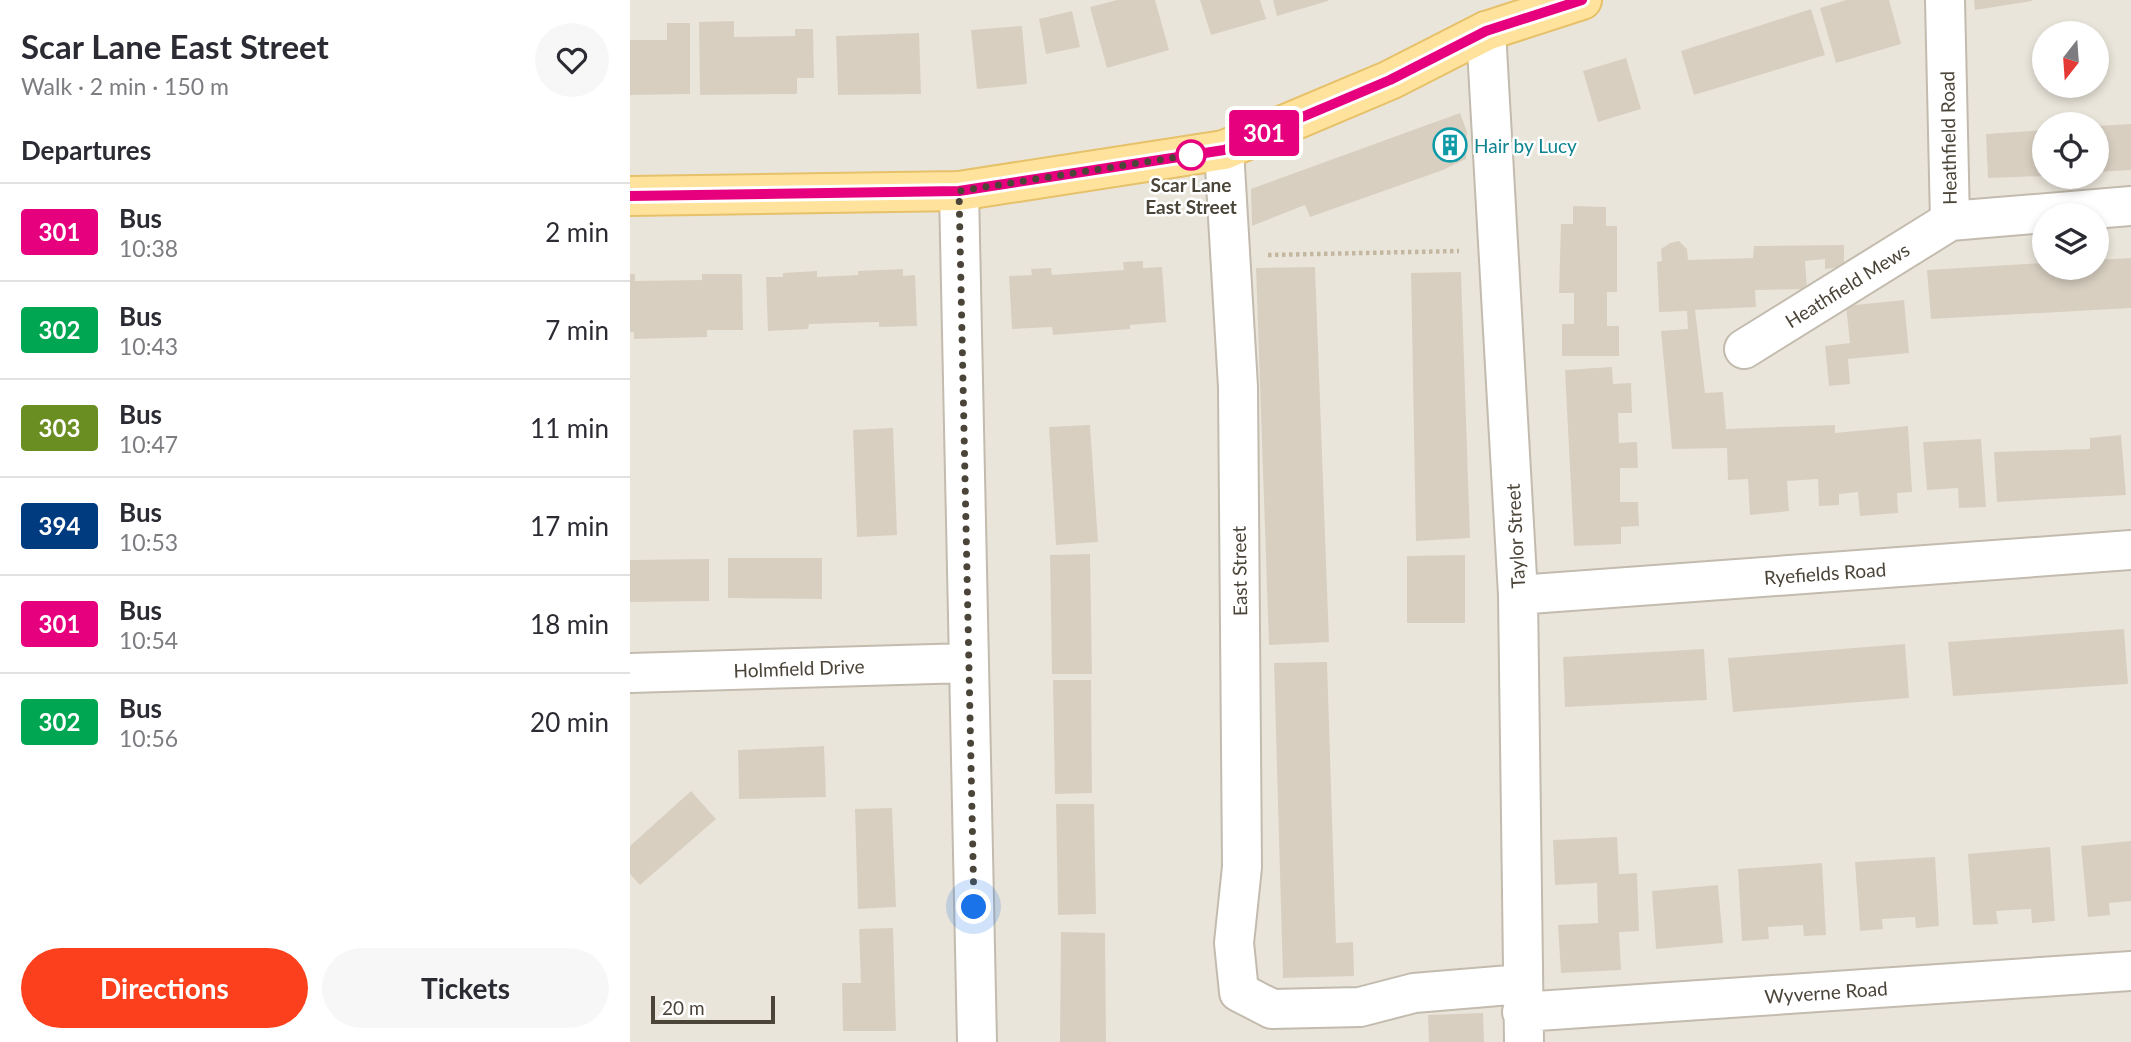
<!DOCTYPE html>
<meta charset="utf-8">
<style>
body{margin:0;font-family:Lato,sans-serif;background:#f7f7f7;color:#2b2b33;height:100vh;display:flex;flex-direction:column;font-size:26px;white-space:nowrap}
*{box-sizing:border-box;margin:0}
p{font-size:23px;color:#7c7c81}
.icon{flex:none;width:38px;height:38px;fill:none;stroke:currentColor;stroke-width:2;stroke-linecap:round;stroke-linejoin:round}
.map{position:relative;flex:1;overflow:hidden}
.sheet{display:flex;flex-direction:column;background:#fff;width:630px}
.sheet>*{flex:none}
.badge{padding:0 14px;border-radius:5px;font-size:24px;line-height:46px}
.needle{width:46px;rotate:197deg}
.tools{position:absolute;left:1402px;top:21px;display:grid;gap:14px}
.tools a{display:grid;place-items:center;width:77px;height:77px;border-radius:50%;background:#fff;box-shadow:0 4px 10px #0003;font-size:35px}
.scale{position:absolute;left:21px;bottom:18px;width:124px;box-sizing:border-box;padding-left:7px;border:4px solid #4b4439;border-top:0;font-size:19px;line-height:24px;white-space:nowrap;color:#4b4439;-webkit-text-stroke:5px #fff;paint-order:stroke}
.you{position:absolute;width:35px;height:35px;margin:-18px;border:5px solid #fff;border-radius:50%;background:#1a73e8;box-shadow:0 0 0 10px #1a73e833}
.map>.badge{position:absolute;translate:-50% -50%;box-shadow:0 0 0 4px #fff}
h2{padding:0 21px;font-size:26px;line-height:63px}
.round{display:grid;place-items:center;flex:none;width:74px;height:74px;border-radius:37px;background:#f7f7f7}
.summary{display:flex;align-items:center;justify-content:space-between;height:119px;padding:0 21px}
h1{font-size:33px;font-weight:700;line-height:52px}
.button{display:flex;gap:14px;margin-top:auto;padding:14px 21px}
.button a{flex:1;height:80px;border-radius:42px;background:#fc3f1d;color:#fff;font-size:28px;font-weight:700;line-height:80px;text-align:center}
.button a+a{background:#f7f7f7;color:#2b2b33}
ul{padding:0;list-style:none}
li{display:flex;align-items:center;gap:21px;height:98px;padding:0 21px;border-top:2px solid #e1e1e2}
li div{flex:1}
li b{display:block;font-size:26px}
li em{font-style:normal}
li .badge{min-width:77px;font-weight:700;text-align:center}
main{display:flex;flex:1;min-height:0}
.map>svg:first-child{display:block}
.residential{fill:#eae5da;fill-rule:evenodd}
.building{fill:#d8cfc1}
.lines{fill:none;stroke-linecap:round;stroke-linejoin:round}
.minor-casing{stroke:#c2bbae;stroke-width:42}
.major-casing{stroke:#e6c16a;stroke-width:42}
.path{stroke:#c4b79f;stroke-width:4.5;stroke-dasharray:3.5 3.5;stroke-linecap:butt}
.minor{stroke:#fff;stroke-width:38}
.major{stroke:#ffe39c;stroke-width:38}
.line-casing{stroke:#fff;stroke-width:16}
.line{stroke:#e6007e;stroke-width:10}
.walk{stroke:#4b4439;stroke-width:7;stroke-dasharray:0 12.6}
.stop-dot{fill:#fff;stroke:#e6007e;stroke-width:3.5}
.labels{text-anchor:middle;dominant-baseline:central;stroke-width:5;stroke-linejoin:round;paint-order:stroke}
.street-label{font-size:19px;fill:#4b4439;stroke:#fff}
.culture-label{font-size:19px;fill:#0d838f;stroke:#fff;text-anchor:start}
.stop-label{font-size:19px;font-weight:bold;fill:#4b4439;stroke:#fff}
</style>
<main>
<section class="sheet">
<div class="summary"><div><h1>Scar Lane East Street</h1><p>Walk · 2 min · 150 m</p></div><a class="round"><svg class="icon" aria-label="heart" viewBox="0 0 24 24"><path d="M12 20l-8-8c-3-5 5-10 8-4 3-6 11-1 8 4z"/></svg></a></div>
<h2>Departures</h2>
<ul>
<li><span class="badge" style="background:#e6007e;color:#fff">301</span><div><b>Bus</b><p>10:38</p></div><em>2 min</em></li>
<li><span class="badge" style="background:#00a651;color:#fff">302</span><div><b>Bus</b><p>10:43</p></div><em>7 min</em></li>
<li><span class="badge" style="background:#6b8e23;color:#fff">303</span><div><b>Bus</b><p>10:47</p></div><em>11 min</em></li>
<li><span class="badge" style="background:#003b80;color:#fff">394</span><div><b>Bus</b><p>10:53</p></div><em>17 min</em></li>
<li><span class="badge" style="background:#e6007e;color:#fff">301</span><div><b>Bus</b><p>10:54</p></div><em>18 min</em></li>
<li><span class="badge" style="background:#00a651;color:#fff">302</span><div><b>Bus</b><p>10:56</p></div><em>20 min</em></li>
</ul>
<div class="button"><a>Directions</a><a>Tickets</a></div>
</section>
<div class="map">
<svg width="1501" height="1042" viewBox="0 0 1501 1042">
<rect width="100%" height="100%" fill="#f6f3ec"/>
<path class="residential" d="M0,0H1501V1042H0ZM1414,33H1466V86H1414ZM1414,124H1466V177H1414ZM1414,215H1466V268H1414Z"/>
<path class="building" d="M487,0H525L539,50L477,68L460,7Z
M570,0H630L636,19L581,35Z
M643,0H698V1L647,16Z
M1216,0H1259L1271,44L1206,63L1190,8Z
M1344,0H1402V1L1345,10Z
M1181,9L1195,55L1064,95L1051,51Z
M442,11L450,47L416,54L409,19Z
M104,21V37L165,36V29H183L184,78H167V94L70,95L69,22Z
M37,23H60V94L0,95V40H37Z
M392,26L397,84L347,89L341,30Z
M289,33L291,94L208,95L206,36Z
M996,58L1011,109L968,122L953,71Z
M830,113L837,132L836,159L813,170L680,217L675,205L622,226L621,189Z
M1501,124V170L1466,172V126Z
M1414,130V176L1358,178L1356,134Z
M943,206L976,207V226H987V292H977V326H989V356H932V324H944V293H929L931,224H943Z
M1049,241L1057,249L1058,260L1123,258L1124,246L1214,245V267L1195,269V259L1175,261L1177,289L1125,290L1126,307L1065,310L1075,393L1093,392L1096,429L1205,425V433L1278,426L1282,492L1267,493L1268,513L1230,516L1228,492L1209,494V505L1189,506L1188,479L1157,481L1159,511L1120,515L1118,479L1098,480L1097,448L1042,449L1031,331L1058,329L1057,311L1029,312L1027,262L1032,261L1031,249L1040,243Z
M1501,258V308L1301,319L1297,270L1414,263V268H1466V260Z
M513,261V268L532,267L536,322L500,325V329L423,335L422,327L382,329L379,276L402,275L401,269L421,268L422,275L494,270L493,262Z
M685,267L699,642L639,645L626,268Z
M273,269V276L285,275L287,326L249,327V322L179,324L178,329L138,331L136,277H153V273L187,271V277L228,275V271Z
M831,272L840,538L786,541L781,273Z
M0,274H5V281L72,280V274H112L113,330H77V337L4,339V332H0Z
M1274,300L1279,353L1218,359L1220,384L1199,386L1195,346L1220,343L1216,306Z
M982,367L983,384L1001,383L1002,413H988L989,443L1007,442L1008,468H990V502H1008L1009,526L991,527V544L944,546L935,370Z
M460,425L468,542L426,545L419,427Z
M263,428L267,535L227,537L223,430Z
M1491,435L1496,495L1367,502L1364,452L1460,449V438Z
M1351,439L1356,507L1329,508L1328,488L1297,490L1293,442Z
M460,554L462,674H422L420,555Z
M835,555V623H777V556Z
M98,558H192V599L98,598Z
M79,559V601L0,602V560Z
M1494,629L1498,684L1323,696L1318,642Z
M1275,644L1279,698L1103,712L1098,658Z
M1074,649L1077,700L935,707L933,657Z
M697,662L706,943L723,942L724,976L653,978L644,663Z
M423,680H461L462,793L425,794Z
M194,746L196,797L109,799L108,750Z
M61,791L86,819L10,885L0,874V846Z
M426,804H464L466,914L428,915Z
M262,808L266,907L228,909L225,809Z
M987,837L989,874L1007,873L1009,931L989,932L991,970L931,973L928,925L968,923L967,883L925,885L923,840Z
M1501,841V901L1479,903L1480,915L1458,917L1451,846Z
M1420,847L1425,921L1402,923L1401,909L1382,910L1366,911L1368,924L1343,925L1338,854Z
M1305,857L1309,926L1286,928L1285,917L1252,919L1253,929L1230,931L1225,862Z
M1192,863L1196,935L1174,936L1173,925L1138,927L1139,939L1112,941L1108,869Z
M1088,885L1093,943L1026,949L1022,891Z
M263,928L266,1031H213L212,983H231L229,929Z
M431,932L475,933L476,1042H430Z
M853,1013L854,1042H799L798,1015Z"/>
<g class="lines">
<defs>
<path id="minor" d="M1315,0L1320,221L1501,206
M856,31L888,595L894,1042
M594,150L608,387L612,867L604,943L609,992L642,1009L730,1007L784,993L892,984
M329,191L347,1042
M1114,349L1320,221
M888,595L1501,550
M0,673L338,663
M892,1012L1501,971"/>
<path id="major" d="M0,196L329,191L594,150L760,80L856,31L952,0"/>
</defs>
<use href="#minor" class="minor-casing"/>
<use href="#major" class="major-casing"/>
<path class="path" d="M638,255L829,251"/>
<use href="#minor" class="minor"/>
<use href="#major" class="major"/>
</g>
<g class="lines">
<defs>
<path id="line" d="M0,196L329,191L594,150L760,80L856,31L952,0"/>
</defs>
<use href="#line" class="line-casing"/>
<use href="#line" class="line"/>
<path class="walk" d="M344,907L329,191L567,154L561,155"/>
</g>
<defs>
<symbol id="building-ring" viewBox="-11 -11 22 22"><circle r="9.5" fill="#fff" stroke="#0f9aa8" stroke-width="1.5"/><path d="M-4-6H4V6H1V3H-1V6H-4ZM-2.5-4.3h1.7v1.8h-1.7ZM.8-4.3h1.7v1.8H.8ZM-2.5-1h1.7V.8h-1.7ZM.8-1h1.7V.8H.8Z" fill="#0f9aa8"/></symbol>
</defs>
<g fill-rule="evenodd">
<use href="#building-ring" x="801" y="126" width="38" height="38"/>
</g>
<circle class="stop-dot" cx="561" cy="155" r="14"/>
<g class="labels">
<g class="street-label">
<text transform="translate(1318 138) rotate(-91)">Heathfield Road</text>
<text transform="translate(1217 285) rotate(-32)">Heathfield Mews</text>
<text transform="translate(885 536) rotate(-93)">Taylor Street</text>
<text transform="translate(609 571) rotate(-91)">East Street</text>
<text transform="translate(1195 573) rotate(-4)">Ryefields Road</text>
<text transform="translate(169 668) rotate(-2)">Holmfield Drive</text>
<text transform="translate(1196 992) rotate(-4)">Wyverne Road</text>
</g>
<g class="culture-label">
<text x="844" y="145">Hair by Lucy</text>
</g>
<g class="stop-label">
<text x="561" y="184">Scar Lane<tspan x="561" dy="22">East Street</tspan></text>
</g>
</g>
</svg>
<div class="tools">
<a><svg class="needle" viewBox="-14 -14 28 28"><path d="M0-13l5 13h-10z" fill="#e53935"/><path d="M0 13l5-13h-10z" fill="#7c7c81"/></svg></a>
<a><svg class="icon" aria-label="locate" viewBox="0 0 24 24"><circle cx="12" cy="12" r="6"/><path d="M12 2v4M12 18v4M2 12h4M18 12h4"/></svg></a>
<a><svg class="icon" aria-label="layers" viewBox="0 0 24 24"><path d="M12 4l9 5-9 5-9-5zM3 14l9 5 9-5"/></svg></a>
</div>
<div class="scale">20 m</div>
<div class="you" style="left:344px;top:907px"></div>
<b class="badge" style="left:634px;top:133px;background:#e6007e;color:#fff">301</b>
</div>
</main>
